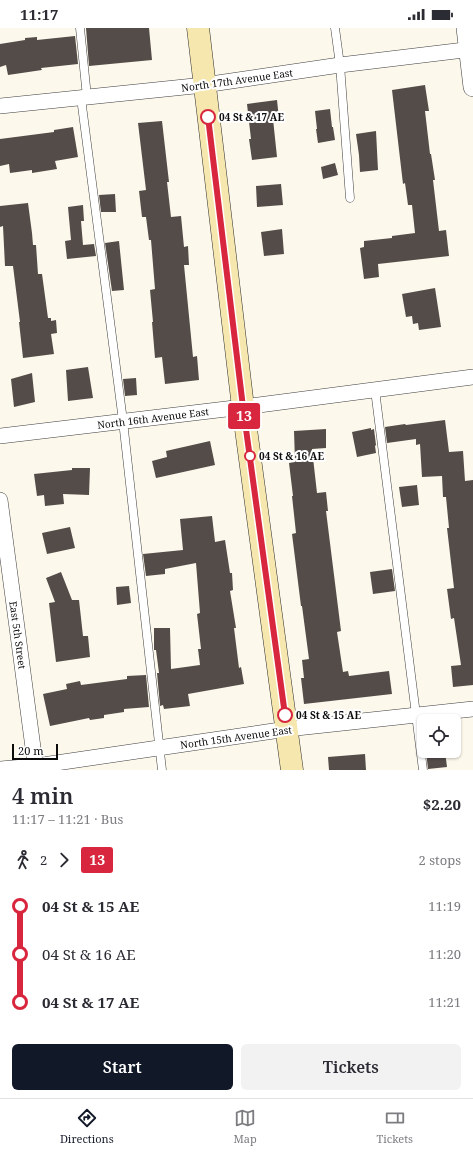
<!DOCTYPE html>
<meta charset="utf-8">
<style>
body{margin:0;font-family:"Noto Serif",serif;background:#f2f2f3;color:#2b2b33;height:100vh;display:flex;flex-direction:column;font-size:15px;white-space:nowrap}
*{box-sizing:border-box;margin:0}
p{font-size:13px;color:#7c7c81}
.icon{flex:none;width:22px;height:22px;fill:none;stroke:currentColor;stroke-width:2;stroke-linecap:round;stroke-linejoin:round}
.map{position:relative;height:742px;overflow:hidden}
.panel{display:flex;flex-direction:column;background:#fff;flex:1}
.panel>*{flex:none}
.badge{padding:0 8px;border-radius:3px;font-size:14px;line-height:26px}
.tools{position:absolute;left:417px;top:686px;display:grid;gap:8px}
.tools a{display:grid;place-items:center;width:44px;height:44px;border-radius:6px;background:#fff;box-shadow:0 1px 3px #0004;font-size:20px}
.scale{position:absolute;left:12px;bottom:10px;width:46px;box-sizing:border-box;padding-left:4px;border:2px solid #0b0b0b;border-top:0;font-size:11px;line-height:14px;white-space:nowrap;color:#0b0b0b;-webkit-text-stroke:3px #fff;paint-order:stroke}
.map>.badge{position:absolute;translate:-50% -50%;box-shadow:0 0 0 2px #fff}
.legs{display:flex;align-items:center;gap:6px;height:44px;padding:0 12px;font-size:13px}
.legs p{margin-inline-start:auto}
.summary{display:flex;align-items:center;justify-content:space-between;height:68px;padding:0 12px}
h1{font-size:22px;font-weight:600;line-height:30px}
.button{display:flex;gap:8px;margin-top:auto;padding:8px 12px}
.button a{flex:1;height:46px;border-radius:6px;background:#111827;color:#fff;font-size:16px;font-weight:600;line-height:46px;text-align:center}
.button a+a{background:#f2f2f3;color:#2b2b33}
ul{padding:0 12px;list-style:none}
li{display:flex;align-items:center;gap:14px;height:48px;font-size:15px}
li i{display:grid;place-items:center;width:6px;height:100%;margin:0 5px;background:currentColor}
li i::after{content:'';width:10px;height:10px;margin:-5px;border:3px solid;border-radius:50%;background:#fff}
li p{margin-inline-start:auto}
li:first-child i{background:linear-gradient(#0000 50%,currentColor 0)}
li:last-child i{background:linear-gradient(currentColor 50%,#0000 0)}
.status{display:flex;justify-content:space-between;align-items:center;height:28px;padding:0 20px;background:#fff;direction:ltr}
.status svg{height:11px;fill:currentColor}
.tab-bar{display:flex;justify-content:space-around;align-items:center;height:56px;border-top:1px solid #e1e1e2;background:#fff;font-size:11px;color:#7c7c81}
.tab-bar a{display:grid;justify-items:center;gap:2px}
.tab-bar .selected{color:#111827}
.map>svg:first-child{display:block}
.building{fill:#534c49}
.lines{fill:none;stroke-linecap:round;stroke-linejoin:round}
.service-casing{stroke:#3e3e3e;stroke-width:9}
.minor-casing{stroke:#3e3e3e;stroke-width:16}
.tertiary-casing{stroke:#3e3e3e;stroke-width:20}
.secondary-casing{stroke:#2d2d2d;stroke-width:23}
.service{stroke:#fff;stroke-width:8}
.minor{stroke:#fff;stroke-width:15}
.tertiary{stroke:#fff;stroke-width:19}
.secondary{stroke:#f6e7ae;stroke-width:22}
.line-1-casing{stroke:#fff;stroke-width:9}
.line-1{stroke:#d7263d;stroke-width:6}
.stop-1-dot{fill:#fff;stroke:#d7263d;stroke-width:2}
.labels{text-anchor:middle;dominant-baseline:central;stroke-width:4;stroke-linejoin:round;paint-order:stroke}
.street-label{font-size:10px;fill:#0b0b0b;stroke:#fff}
.stop-label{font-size:10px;font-weight:bold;fill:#0b0b0b;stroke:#fff;text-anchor:start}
</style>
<div class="status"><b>11:17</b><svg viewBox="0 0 49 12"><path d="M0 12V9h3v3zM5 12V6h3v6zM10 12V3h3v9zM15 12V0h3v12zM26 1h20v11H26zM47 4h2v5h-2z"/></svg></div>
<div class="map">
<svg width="473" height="742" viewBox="0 0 473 742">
<rect width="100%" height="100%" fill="#fdf8ec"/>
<path class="building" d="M86,0H149L152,32L89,38Z
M75,8L78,36L41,40L42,42L8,47L6,37L0,39V16L25,12V10L37,9V12Z
M425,57L429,83H425L430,126H431L435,152H433L439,203L446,202L449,228L378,236L379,249L364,251L360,220L364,219V213L392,210V208L415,205L412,177H408L405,155L403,156L392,62Z
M277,72L279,91H273L277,129L252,132L249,111H251L247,76Z
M330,81L332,99H333L335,112L318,115L316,101H317L315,83Z
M162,93L169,154H167L171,189L181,188L184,219L188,218L189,237H184L193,329L197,328L199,352L165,356L162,329L155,330L152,294H153L150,262L155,261L151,212H149L146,189H142L139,163L146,162L138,95Z
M73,99L78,129L55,133L57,141L32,145V142L10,145L9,136L0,138V111L54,104V102Z
M376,103L378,142L360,144L359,127L356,106Z
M335,135L338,147L323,151L321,139Z
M281,156L283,177L257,179L256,158Z
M115,166L116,184H101L99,167Z
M28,175L32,205L33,217H36L38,246H42L48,290H51V293L56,292L57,305L51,306L54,326L23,330L19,294H20L13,238H5L3,198L0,199V178Z
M83,177L84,193H81L83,217L94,216L96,228L67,231L65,213L71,212L68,179Z
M282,201L284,226L264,228L261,204Z
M119,213L124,262L112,263L105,215Z
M435,260L441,299L419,302L418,295L413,296L412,288L406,289L402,266Z
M88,339L93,370L68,373L66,342Z
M32,345L35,374L14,379L11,351Z
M136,350L137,367L125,368L123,351Z
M445,392L449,424L463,423L465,453L473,452V657L453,659L451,638L461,637L454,590L451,591L447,561L454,560L447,500H449L446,469H443L442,448L422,449L420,416L416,417V411L387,415L385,399L405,396L406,397Z
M371,400V402L374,401L376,417L375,418L376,425L357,429L352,404Z
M326,401V420L312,421L317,465L326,464L328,483H326L341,603L337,604L343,644L348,643L349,648L389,643L392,666L304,676L301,650H304L302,632L309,631L302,578H301L292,506L296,505L292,468H293L289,435L295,434L294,403Z
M210,413L215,437L156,450L152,433L167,429L166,423Z
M72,440H90L89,467L63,466L64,476L45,478L44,467L37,468L34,446L72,442Z
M417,457L419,477L402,479L399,459Z
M212,488L215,514L225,512L230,545H232L233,562L230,563L236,600H234L239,640L241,639L244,656L188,666L190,678L164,681L163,677L160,678L157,645H159L156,622H154V600H170L171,641L200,637L198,621H201L197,586L200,585L196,535L165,541V546L146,548L143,526L183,522L180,491Z
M70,499L75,520L47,526L42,505Z
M392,541L395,563L373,566L370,544Z
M61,544L72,572H79L83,608H88L90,629L56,634L49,575L55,574L46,550Z
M129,558L131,575L117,577L116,559Z
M146,647L149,679L124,681V684L104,687V690L90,692L89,690L50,698L43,666L67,661L66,656L80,653L81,657L127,651V648Z
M426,723H445L447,739L428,741Z
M365,726L366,742H329L328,729Z"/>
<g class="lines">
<defs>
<path id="service" d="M80,0L87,69
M335,0L340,37L350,170
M81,70L123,393L162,742
M375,362L423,742"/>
<path id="minor" d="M0,78L204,57L340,37L473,21
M0,408L243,379L473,349
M0,472L36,742
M0,741L36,738L287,701L473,681"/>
<path id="tertiary" d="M466,0L473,59"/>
<path id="secondary" d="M198,0L243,379L292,742"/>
</defs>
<use href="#service" class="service-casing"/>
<use href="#minor" class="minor-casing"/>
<use href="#tertiary" class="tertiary-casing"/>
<use href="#secondary" class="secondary-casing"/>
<use href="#service" class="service"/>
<use href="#minor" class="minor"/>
<use href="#tertiary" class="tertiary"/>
<use href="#secondary" class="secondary"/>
</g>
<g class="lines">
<defs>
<path id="line-1" d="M208,89L243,379L285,687"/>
</defs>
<use href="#line-1" class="line-1-casing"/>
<use href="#line-1" class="line-1"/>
</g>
<g class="stop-1-dot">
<circle cx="208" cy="89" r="7"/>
<circle cx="250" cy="428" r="5"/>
<circle cx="285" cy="687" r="7"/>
</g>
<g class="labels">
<g class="street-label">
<text transform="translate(237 52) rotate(-8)">North 17th Avenue East</text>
<text transform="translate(153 390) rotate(-7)">North 16th Avenue East</text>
<text transform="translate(18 607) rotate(82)">East 5th Street</text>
<text transform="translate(236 709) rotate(-8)">North 15th Avenue East</text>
</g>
<g class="stop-label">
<text x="219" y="89">04 St &amp; 17 AE</text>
<text x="259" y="428">04 St &amp; 16 AE</text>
<text x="296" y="687">04 St &amp; 15 AE</text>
</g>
</g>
</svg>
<div class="tools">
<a><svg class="icon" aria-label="locate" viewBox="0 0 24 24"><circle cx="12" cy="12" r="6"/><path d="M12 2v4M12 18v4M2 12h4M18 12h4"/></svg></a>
</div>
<div class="scale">20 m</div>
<b class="badge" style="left:244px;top:388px;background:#d7263d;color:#fff">13</b>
</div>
<section class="panel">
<div class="summary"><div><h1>4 min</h1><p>11:17 – 11:21 · Bus</p></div><b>$2.20</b></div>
<div class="legs"><svg class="icon" aria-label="walk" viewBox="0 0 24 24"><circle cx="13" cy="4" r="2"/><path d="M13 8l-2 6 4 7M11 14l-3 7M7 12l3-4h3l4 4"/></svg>2<svg class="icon" aria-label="forward" viewBox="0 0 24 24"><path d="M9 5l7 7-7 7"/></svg><b class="badge" style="background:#d7263d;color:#fff">13</b><p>2 stops</p></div>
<ul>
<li><i style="color:#d7263d"></i><b>04 St &amp; 15 AE</b><p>11:19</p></li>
<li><i style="color:#d7263d"></i><span>04 St &amp; 16 AE</span><p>11:20</p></li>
<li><i style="color:#d7263d"></i><b>04 St &amp; 17 AE</b><p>11:21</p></li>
</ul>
<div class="button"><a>Start</a><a>Tickets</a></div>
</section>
<nav class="tab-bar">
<a class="selected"><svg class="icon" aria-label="directions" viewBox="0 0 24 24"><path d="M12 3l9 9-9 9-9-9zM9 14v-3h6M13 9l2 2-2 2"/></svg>Directions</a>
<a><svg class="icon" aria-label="map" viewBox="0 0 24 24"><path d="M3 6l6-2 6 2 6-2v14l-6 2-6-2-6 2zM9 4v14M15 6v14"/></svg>Map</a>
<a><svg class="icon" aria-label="tickets" viewBox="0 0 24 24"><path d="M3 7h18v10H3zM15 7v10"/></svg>Tickets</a>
</nav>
